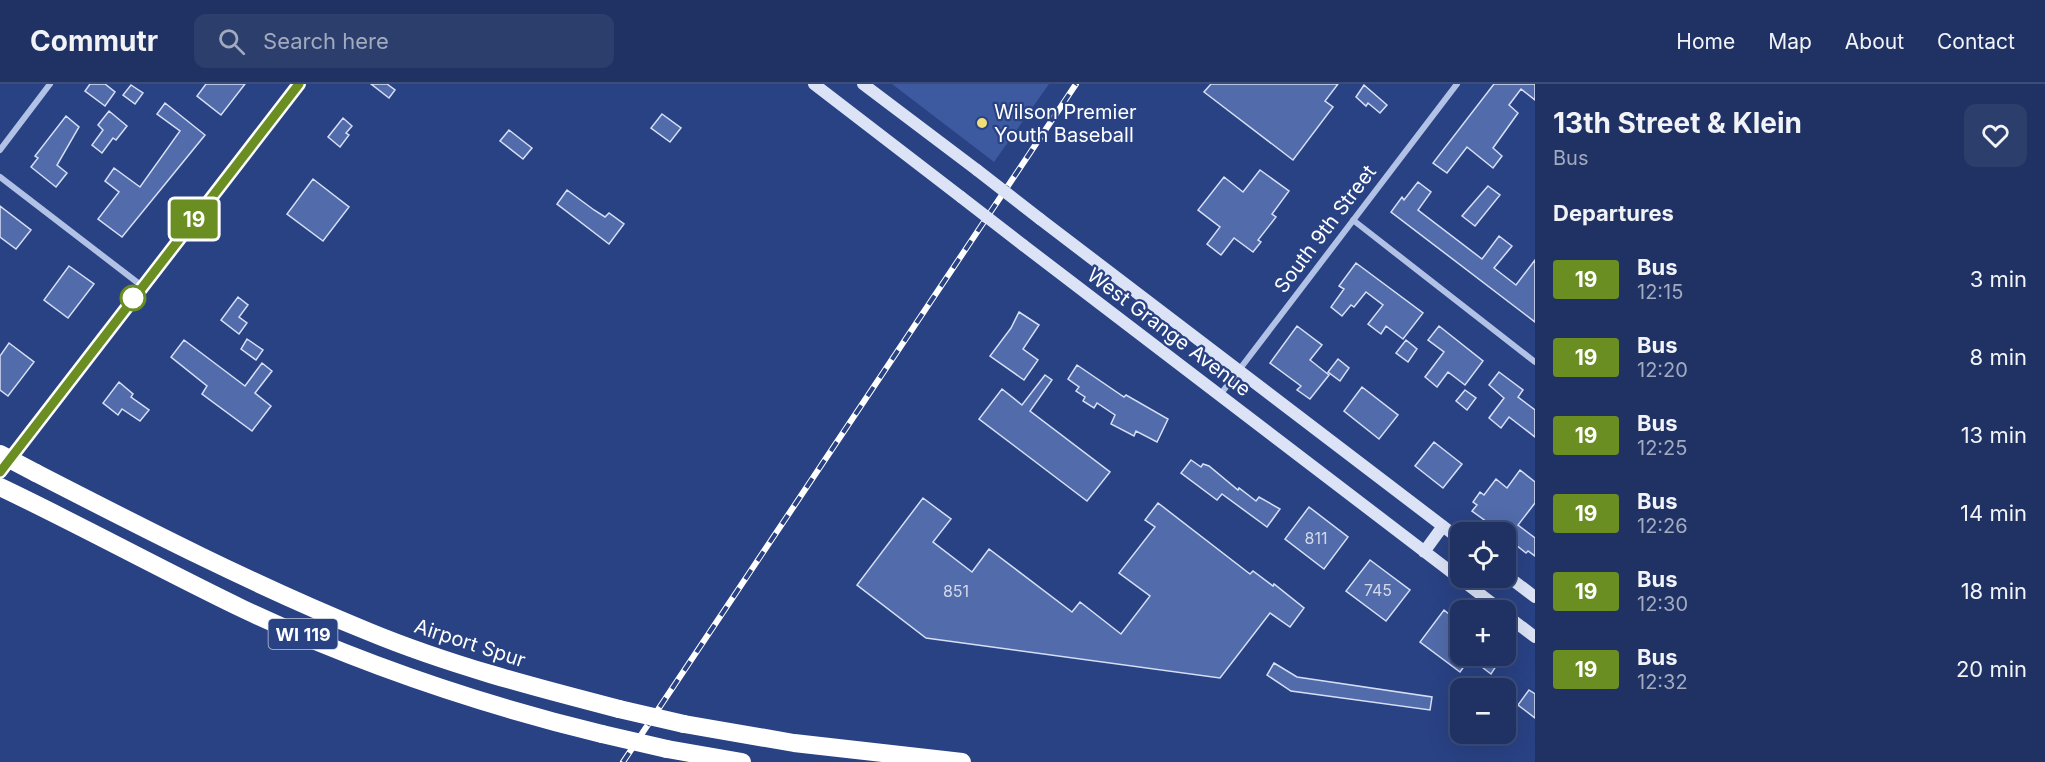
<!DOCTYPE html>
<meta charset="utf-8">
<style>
body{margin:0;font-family:Inter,sans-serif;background:#2c3e6c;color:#f1f3f6;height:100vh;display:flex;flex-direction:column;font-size:22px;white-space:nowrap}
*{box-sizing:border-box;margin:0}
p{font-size:20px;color:#a1aabe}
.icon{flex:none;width:33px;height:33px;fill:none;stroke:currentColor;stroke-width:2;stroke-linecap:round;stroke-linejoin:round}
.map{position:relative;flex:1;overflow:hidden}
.panel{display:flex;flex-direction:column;background:#1f3263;width:510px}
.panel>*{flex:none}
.badge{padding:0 12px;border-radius:4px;font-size:21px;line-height:39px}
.buttons{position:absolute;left:1450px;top:438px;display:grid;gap:12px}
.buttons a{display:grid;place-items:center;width:66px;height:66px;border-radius:12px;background:#1f3263;box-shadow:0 6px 24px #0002,0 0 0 2px #3c4d78;font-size:30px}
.map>.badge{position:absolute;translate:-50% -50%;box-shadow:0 0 0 3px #fff}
h2{padding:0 18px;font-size:22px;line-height:54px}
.round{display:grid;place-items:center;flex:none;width:63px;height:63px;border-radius:12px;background:#2c3e6c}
.overview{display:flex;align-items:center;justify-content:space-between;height:102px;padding:0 18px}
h1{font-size:28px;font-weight:700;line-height:45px}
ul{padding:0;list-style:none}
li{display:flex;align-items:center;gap:18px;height:78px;padding:0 18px}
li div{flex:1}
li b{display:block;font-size:22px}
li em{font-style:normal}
li .badge{min-width:66px;font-weight:700;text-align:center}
header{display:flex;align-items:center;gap:36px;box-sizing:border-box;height:84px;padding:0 30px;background:#1f3263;border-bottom:2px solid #3c4d78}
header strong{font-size:28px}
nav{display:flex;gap:33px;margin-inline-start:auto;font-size:21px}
.search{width:420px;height:54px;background:#2c3e6c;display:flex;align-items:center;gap:15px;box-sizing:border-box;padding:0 21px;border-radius:12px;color:#a1aabe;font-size:22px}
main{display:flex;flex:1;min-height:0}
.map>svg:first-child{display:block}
.green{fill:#3d5aa0}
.building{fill:#516bab;stroke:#d6dff6;stroke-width:1.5}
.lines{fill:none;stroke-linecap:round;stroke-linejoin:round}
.street{stroke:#b2c2e7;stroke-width:6}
.secondary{stroke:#dce3f6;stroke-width:12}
.highway{stroke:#fff;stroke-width:18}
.rail-casing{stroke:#fff;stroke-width:6}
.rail{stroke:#294284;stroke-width:4;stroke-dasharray:11;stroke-linecap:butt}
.secondary-bridge{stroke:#dce3f6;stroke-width:12}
.highway-bridge{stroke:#fff;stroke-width:18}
.line-casing{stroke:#fff;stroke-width:14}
.line{stroke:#6b8e23;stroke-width:9}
.poi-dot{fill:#eedf79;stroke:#294284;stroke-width:2}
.stop-dot{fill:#fff;stroke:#6b8e23;stroke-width:3}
.labels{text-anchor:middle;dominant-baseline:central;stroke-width:4.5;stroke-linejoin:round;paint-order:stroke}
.number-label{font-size:16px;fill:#d4daea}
.shield{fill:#294284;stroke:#bfc6da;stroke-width:1.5}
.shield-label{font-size:18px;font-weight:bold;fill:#fff}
.poi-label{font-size:20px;fill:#fff;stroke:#294284;text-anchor:start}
.street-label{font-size:20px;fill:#fff;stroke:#294284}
</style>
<header>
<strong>Commutr</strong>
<div class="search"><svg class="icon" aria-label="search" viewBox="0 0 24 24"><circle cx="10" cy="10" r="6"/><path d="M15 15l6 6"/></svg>Search here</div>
<nav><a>Home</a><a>Map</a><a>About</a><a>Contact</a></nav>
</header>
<main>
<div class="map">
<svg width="1535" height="678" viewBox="0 0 1535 678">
<rect width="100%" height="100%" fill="#294284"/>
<path class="green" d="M892,0H1049L994,78Z"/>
<path class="building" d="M90,0H105L115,8L105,22L85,7Z
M206,0H245L221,31L197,12Z
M371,0H387L395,6L389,14Z
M1211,0H1338L1325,17L1333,23L1293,76L1204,8Z
M1494,0H1535V16L1521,5L1509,21L1518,29L1493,64L1502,72L1493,84L1467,63L1447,89L1433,79Z
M131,1L143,9L135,20L123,11Z
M1364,1L1387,21L1380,29L1368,19L1366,22L1356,13Z
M165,19L205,51L122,153L98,135L119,108L105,97L114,84L140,103L180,47L157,30Z
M109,27L127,42L116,56L113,54L102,69L92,61L103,46L98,41Z
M662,30L681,44L670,58L651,44Z
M66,32L79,43L57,81L67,89L56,103L31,83L38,74L35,72Z
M343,34L352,42L346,49L349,51L340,63L328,53Z
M509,46L532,64L523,75L500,57Z
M1260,86L1289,107L1272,130L1276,133L1258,156L1261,158L1253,168L1234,154L1221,171L1207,160L1220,143L1198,126L1224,93L1243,108Z
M313,95L349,123L323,157L287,130Z
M1418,98L1431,108L1418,126L1482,175L1499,152L1512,162L1494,184L1516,201L1535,176V238L1391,128L1402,113L1404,116Z
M1488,102L1500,111L1475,142L1462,132Z
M567,106L594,126L605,133L609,129L624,140L609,160L557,120Z
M0,122L31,146L16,165L0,153Z
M1356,179L1423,229L1403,255L1386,242L1381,250L1368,240L1383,221L1366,208L1354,223L1351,221L1342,232L1331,223L1344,205L1339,202Z
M69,182L94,200L68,234L44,216Z
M238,213L248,221L239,233L247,239L239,250L221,236Z
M1019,228L1039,241L1023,265L1038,276L1024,296L990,272L1011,244Z
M1297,242L1322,261L1310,276L1329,291L1310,315L1297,306L1301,302L1270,279Z
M1439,242L1483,277L1465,301L1448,288L1437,303L1425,293L1444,268L1428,256Z
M247,255L263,266L256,276L241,265Z
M184,256L245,302L262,279L272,287L255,309L271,322L252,347L202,310L207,302L171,273Z
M1406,256L1417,265L1408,278L1396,269Z
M9,259L34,278L8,312L0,306V272Z
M1338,275L1349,284L1340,297L1328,288Z
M1077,281L1124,313L1126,311L1168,335L1157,358L1136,347L1134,352L1111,340L1115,331L1097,319L1094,324L1083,317L1085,313L1076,307L1079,303L1068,295Z
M1499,288L1523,306L1518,313L1535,326V353L1509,333L1501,344L1489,334L1504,314L1489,301Z
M1045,291L1052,296L1030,327L1110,388L1087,417L979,335L1002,305L1022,321Z
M119,298L133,310L131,313L149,326L140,337L122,325L118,331L103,319Z
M1362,303L1398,331L1379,355L1344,327Z
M1465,306L1476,314L1467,326L1456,317Z
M1434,358L1462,380L1443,404L1415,382Z
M1191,376L1201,383L1203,380L1209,382L1238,406L1239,404L1256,417L1259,413L1280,425L1267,443L1222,410L1217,416L1181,389Z
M1520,386L1535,398V419L1518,441L1535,454V472L1528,467L1526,469L1506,453V448H1501L1472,427L1477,421L1473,418L1480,408L1484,411L1496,395L1507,404Z
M923,414L951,435L933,458L972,488L989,465L1072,528L1080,518L1121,550L1150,512L1119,489L1155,443L1145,436L1158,419L1250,490L1253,487L1273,502L1274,500L1304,524L1290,543L1270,529L1220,594L926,554L857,501Z
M1309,423L1348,453L1324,485L1285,455Z
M1370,476L1410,506L1386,537L1346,507Z
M1444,526L1461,540V572H1495L1500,576L1491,590L1470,574L1460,588L1420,558Z
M1274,579L1297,593L1432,613L1430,626L1291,607L1267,591Z
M1529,606L1535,610V634L1518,621Z"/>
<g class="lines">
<path class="street" d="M0,66L50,0
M0,93L142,202
M1353,136L1535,278
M1220,311L1457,0"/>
<path class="secondary" d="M814,0L961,113
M863,0L977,86
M1040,135L1461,456
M1023,161L1501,526
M0,388L299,0
M1424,468L1443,442
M1506,491L1535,513
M1506,531L1535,553"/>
<path class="highway" d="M36,389C145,445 254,501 367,547C449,581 534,603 619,625
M0,403C82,442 162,486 243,525C358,579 479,620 602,650
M684,640L794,659L962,678
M667,665L742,678"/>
<defs>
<path id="rail" d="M623,678L1076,0"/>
</defs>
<use href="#rail" class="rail-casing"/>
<use href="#rail" class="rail"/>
<path class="secondary-bridge" d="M977,86L1040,135
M961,113L1023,161"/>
<path class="highway-bridge" d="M0,370L36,389
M619,625L684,640
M602,650L667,665"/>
</g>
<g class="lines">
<defs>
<path id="line" d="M0,388L299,0"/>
</defs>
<use href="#line" class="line-casing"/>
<use href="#line" class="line"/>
</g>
<circle class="poi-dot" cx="982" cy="39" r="6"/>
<circle class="stop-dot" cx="133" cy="214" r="12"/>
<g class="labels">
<g class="number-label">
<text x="1316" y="454">811</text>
<text x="1378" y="506">745</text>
<text x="956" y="507">851</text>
</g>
<rect class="shield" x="268.5" y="535" width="69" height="30" rx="4.5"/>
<g class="shield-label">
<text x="303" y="550">WI 119</text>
</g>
<g class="poi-label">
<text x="994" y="28">Wilson Premier<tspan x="994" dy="23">Youth Baseball</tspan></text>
</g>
<g class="street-label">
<text transform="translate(1325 145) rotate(-53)">South 9th Street</text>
<text transform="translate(1169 248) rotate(37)">West Grange Avenue</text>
<text transform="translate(470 559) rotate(18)">Airport Spur</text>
</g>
</g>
</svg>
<div class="buttons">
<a><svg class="icon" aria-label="locate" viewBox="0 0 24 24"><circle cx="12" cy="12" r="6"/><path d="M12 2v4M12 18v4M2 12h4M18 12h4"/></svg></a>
<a>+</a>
<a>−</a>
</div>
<b class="badge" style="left:194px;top:135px;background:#6b8e23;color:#fff">19</b>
</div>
<section class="panel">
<div class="overview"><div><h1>13th Street &amp; Klein</h1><p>Bus</p></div><a class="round"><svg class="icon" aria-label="heart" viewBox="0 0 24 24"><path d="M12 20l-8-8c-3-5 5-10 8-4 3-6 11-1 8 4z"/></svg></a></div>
<h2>Departures</h2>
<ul>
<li><span class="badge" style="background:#6b8e23;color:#fff">19</span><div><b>Bus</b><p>12:15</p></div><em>3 min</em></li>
<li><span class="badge" style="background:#6b8e23;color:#fff">19</span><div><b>Bus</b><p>12:20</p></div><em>8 min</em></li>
<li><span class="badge" style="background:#6b8e23;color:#fff">19</span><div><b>Bus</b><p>12:25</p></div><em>13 min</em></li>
<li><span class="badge" style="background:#6b8e23;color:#fff">19</span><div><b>Bus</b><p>12:26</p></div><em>14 min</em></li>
<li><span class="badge" style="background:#6b8e23;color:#fff">19</span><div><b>Bus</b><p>12:30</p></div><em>18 min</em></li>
<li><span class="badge" style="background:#6b8e23;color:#fff">19</span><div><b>Bus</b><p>12:32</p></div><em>20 min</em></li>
</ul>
</section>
</main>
